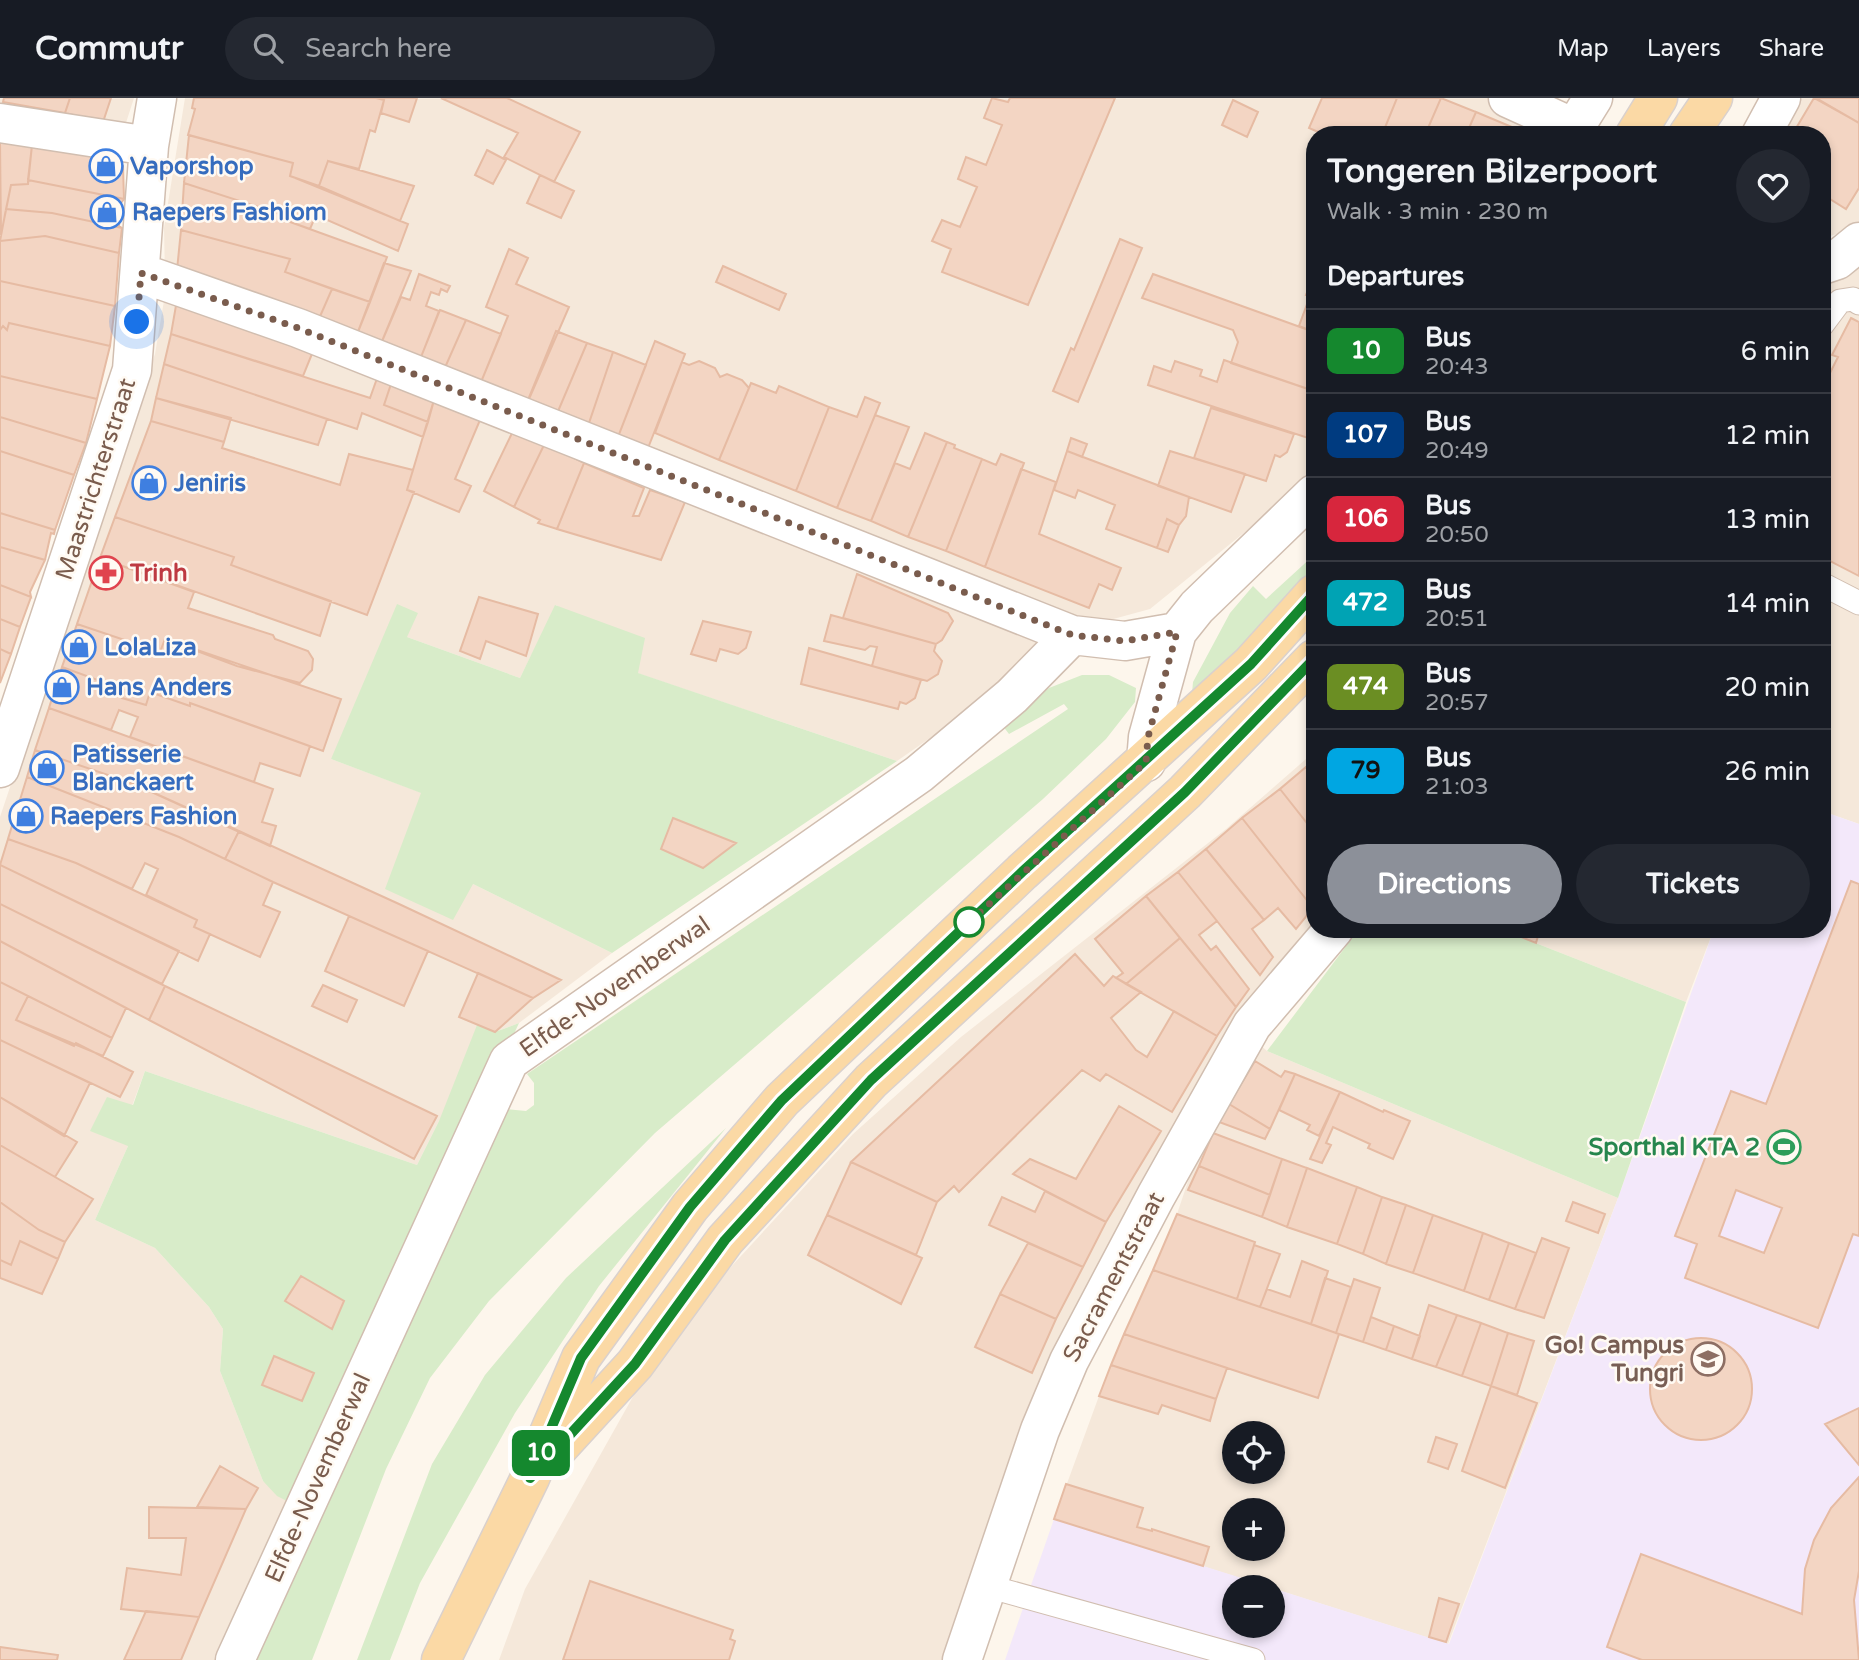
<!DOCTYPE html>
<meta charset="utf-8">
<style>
body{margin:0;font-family:"Varela Round",sans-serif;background:#242831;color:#f1f3f6;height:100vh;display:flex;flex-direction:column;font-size:26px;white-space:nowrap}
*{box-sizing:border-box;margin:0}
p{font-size:23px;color:#9ea1a6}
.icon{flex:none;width:38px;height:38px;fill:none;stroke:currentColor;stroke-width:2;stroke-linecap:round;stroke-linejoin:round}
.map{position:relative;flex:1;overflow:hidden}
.panel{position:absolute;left:1306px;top:28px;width:525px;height:812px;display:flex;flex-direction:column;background:#171b24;border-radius:28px;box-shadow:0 4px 10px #0003}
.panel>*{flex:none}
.badge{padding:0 14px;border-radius:10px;font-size:24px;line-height:46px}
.buttons{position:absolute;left:1222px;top:1323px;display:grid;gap:14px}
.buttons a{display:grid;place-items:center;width:63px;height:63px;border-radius:50%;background:#171b24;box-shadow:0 4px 10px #0003;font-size:35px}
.you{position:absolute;width:35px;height:35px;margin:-18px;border:5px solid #fff;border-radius:50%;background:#1a73e8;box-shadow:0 0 0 10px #1a73e833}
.map>.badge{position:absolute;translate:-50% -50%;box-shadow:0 0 0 4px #fff}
h2{padding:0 21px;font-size:26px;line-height:63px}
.round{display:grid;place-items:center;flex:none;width:74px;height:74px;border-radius:37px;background:#242831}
.summary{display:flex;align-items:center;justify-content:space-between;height:119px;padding:0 21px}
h1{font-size:33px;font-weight:700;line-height:52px}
.action{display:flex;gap:14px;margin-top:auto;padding:14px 21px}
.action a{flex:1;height:80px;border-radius:42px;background:#8c9099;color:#fff;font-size:28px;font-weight:700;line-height:80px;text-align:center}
.action a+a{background:#242831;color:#f1f3f6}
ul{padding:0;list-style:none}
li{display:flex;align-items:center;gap:21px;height:84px;padding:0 21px;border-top:2px solid #363941}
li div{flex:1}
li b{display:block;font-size:26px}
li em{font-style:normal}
li .badge{min-width:77px;font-weight:700;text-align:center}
header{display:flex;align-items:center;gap:42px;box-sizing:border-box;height:98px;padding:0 35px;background:#171b24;border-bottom:2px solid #363941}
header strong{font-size:33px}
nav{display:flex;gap:38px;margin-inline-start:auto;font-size:24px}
.search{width:490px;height:63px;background:#242831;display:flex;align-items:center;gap:18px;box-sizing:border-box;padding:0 24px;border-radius:38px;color:#9ea1a6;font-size:26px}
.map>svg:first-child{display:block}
.residential{fill:#f5e8da;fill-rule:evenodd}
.education{fill:#f3e8fa}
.green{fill:#d8ecc9}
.building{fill:#f3d5c3;stroke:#e6bba3;stroke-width:2;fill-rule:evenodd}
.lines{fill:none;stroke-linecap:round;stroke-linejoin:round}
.service-casing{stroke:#d1beb0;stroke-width:25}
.minor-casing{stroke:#d1beb0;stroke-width:41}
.primary-casing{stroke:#dad1cd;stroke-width:41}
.service{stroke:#fff;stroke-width:23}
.minor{stroke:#fff;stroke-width:38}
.primary{stroke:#fbd9a5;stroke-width:38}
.line-casing{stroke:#fff;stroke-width:16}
.line{stroke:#15882e;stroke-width:10}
.walk{stroke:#7a5c4d;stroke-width:7;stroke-dasharray:0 12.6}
.stop-dot{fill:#fff;stroke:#15882e;stroke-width:3.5}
.labels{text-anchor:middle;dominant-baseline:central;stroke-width:5;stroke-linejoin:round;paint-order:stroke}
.shop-label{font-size:24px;font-weight:bold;fill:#366cbe;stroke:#fffaf3;text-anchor:start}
.street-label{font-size:24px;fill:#7a5c4d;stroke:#fffaf3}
.health-label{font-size:24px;font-weight:bold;fill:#be3a42;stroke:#fffaf3;text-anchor:start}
.leisure-label{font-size:24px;font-weight:bold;fill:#27864d;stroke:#fffaf3;text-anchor:end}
.education-label{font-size:24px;font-weight:bold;fill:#785e54;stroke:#fffaf3;text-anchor:end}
</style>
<header>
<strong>Commutr</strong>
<div class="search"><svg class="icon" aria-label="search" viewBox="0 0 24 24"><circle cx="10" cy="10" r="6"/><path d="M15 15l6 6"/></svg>Search here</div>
<nav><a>Map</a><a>Layers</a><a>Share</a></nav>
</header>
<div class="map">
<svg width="1859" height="1562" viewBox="0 0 1859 1562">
<rect width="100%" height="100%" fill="#fdf6ec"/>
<path class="residential" d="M0,0H134L123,34L0,12Z
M185,0H1493L1571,37H1314V378L1150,511L1084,529L165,178L164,130Z
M1802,0H1859V124L1847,133L1830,138L1822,136V37H1780Z
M1859,158V726L1822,713V185Z
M166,191L1043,534L1045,549L1015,581L897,663L637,575L556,507L520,580L407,539L331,661L422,695L473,786L612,855L519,925L495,934L439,1023L417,1067L145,973L132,1008L128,1048L95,1122L155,1150L209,1209L223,1231L220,1273L263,1383L295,1407L227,1562H0V719L155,256Z
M1314,654V831L1249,909L948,1562H499L525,1491L635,1295L729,1171L853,1036L961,939L1226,731Z
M1500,831H1714L1686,904Z
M1258,945L1267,953L1618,1100L1448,1546L1054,1421L1099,1298L1177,1116L1207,1027ZM1234,1335H1272V1374H1234ZM1234,1412H1272V1451H1234Z"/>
<path class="education" d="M1822,713L1859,726V1562H1005L1054,1421L1270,1489H1234V1528H1272V1490L1449,1546L1618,1100L1714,831H1822Z"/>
<path class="green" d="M1314,457V476L1282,512L1192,595L1193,584L1230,515L1253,488L1266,501Z
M397,506L418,515L407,539L520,580L555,507L645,540L638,575L897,663L612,855L473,786L453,822L385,791L421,695L331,661Z
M1082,577H1109L1136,590L1135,604L1106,641L1043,701L655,1035L489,1203L430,1280L386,1371L312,1562H253L504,1011L526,1013L534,1007V985L527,976L1068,611L1064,606L1009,636L1002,627L1049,590Z
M1359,831H1500L1686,904L1618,1100L1267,953Z
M519,925L295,1407L277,1398L263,1383L220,1273L223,1231L209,1209L155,1150L95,1122L128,1048L90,1033L107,999L133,1007L145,973L417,1067L439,1023L477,927L495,934Z
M726,1030L599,1188L515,1315L420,1485L390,1562H357L432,1366L485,1277L566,1180Z"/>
<path class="building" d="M4,0H70L65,15L3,4Z
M70,0H111L103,24L65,15Z
M194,0H376L384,2L375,34L370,32L359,71L328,63L319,88L290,78L293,65L188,37L195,11L192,10Z
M376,0H417L409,24L381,15L384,2Z
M441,0H507L580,34L554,84L504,59L518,35Z
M992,0L1008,4L1010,0H1115L1028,207L942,174L951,151L932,143L942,122L960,129L977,89L958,81L966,59L986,67L1002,27L984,20Z
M1322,0H1397L1382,37H1325L1309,30Z
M1397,0H1441L1425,37H1382Z
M1441,0L1476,14L1466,37H1425Z
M1814,0L1859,25V90L1846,111L1822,96V37H1792Z
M1816,0H1859V25Z
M1233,2L1258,14L1247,39L1222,27Z
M1476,14L1519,32L1520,37H1466Z
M189,37L293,65L290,78L408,126L398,153L316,117L310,131L282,121L283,117L184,85Z
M0,43L32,47L28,86L11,87L1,137Z
M32,47L116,58L123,68L124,101L28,82Z
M487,52L506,62L493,86L475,77Z
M328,63L414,88L400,123L319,88Z
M540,77L574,93L561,120L527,105Z
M28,82L124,101L121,105L119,128L122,130L52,115L6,111L11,87L28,86Z
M184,85L283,117L282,121L387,159L370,204L285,174L290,161L181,132Z
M6,111L52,115L122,130L119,155L45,138L0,143Z
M181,132L290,161L285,174L332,191L318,223L177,172Z
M45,138L119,155L115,208L0,183V143Z
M1120,141L1142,150L1078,304L1053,293L1071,250L1074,252Z
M509,151L528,160L516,186L569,209L526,308L479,289L508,218L486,209Z
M384,165L411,173L380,248L356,239Z
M723,168L786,196L779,212L716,184Z
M419,176L450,188L447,194L441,191L439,197L431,194L426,208L439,213L419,264L380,248L401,199L410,202Z
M1153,176L1314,234V293L1231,265L1238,244L1233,232L1142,200Z
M1314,176V234L1299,228L1310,198L1306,197Z
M0,183L115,208L110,248L9,225L7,232L3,228L0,232Z
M332,191L370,204L356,239L318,223Z
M178,196L316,246L303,278L171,236Z
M440,212L466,222L443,274L419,264Z
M1851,220L1859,224V478L1822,459V291L1838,259L1832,257Z
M466,222L501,236L479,289L443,274Z
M9,225L110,248L97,301L0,278V232L3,228L7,232Z
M556,233L587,245L556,318L526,307Z
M171,236L370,300L380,272L394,277L384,307L428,324L423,339L362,315L357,331L164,266Z
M655,243L685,256L648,350L618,339Z
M587,245L613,254L588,328L556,318Z
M613,254L646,267L618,339L588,328Z
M1224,262L1314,293L1311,341L1148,287L1154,268L1171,274L1175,263L1202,272L1200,278L1217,284Z
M699,263L715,270L720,279L727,276L742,282L749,290L719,362L655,335L682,264L689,267Z
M164,266L327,321L318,347L156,300Z
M394,277L436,295L428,324L384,307Z
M0,278L97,301L86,345L0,319Z
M751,285L776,295L779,288L829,309L796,393L719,362Z
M436,295L483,315L455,381L471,388L459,414L407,392Z
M865,299L880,305L837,410L796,393L829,309L857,319Z
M156,300L231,320L224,344L151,323Z
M1211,310L1294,336L1287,354L1280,359L1275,357L1266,383L1194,360Z
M875,317L909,329L871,423L837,410Z
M0,319L86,345L74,377L0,353Z
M151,323L224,344L222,350L340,387L349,356L413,372L407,392L414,394L367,517L231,467L234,459L115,419Z
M514,331L545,345L514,409L484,393Z
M925,335L947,344L908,439L871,423L895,365L910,371Z
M1071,340L1087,346L1082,359L1067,353Z
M947,344L955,347L954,350L982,361L946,453L908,439Z
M545,345L584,365L557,431L538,425L540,422L514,409Z
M0,353L74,377L55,432L0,415Z
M1067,353L1189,399L1186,418L1179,427L1167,421L1157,450L1106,431L1115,407L1078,392L1075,400L1054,392Z
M1170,353L1245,376L1231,414L1158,388Z
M1001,356L1024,365L985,469L946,453L982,361L996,367Z
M584,365L644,390L633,418H639L650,392L685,404L661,462L557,431Z
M1021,371L1056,384L1039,436L1121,470L1112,492L1099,486L1089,510L985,469Z
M0,415L55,432L54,436L51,435L45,462L0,449Z
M115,419L234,459L231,467L331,503L320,538L100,460Z
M1167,421L1179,427L1168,454L1157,450Z
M0,449L45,462L30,494L31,499L0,487Z
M100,460L194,494L188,510L273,537L275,541L308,553L313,561L312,572L300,585L237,568L165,541L160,554L77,526Z
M857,476L948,515L953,523L942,542L936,546L843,520Z
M0,487L31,499L20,529L0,521Z
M479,499L538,516L526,558L486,543L480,561L460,553Z
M831,517L936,546L934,553L942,563L938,576L927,583L872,568L877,549L870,548L865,552L824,543Z
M0,521L20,529L11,556L0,551Z
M703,523L751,534L746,550L738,556L720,551L716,563L691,556Z
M77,526L160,554L165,541L341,601L323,653L190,605V608L150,594L146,607L122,600L125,592L62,569Z
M809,550L921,582L915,600L906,606L900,604L898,611L801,586Z
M0,551L11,556L0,585Z
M62,569L125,592L122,600L146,607L150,594L190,608V605L310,648L300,678L260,665L254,684L130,639L138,619L119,612L111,632L49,610Z
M49,610L273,691L262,724L276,728L270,748L134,686L35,652Z
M35,652L134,686L239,733L225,761L179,739L27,679Z
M1306,669L1314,679V734L1280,691Z
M27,679L179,739L273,784L263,807L280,814L260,859L194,829L197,822L146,797L158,771L145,765L132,791L76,765L8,741Z
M1280,691L1314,734V761L1310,764L1314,770L1313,810L1242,720Z
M673,720L736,745L703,770L661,751Z
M1242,720L1313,810L1296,831L1278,810L1264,822L1206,751Z
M239,733L399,806L561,882L533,900L273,784L225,761Z
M8,741L76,765L197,822L194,829L210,836L198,863L0,767Z
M1206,751L1264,822L1252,831L1273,859L1260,877L1178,774Z
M0,767L179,853L162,886L0,806Z
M1178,774L1217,823L1199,837L1211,852L1216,848L1249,891L1236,909L1146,798Z
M1851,783L1859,786V1138L1853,1136L1818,1230L1685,1180L1697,1146L1675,1138L1731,993L1766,1006ZM1736,1092L1782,1110L1764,1155L1719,1138Z
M1146,798L1180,840L1126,886L1116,880L1123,875L1095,841Z
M0,806L165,888L149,922L0,843Z
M349,818L428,853L404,908L325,873Z
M1502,831H1540L1536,845Z
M1180,840L1236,909L1217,938L1126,886Z
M0,843L126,910L112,940L0,884Z
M1075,856L1104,888L1113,878L1141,894L1111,920L1136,952L1147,959L1174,913L1217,938L1172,1014L1106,976L1100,983L1082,972L959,1094L954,1088L937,1104L851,1064Z
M478,875L533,900L495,934L459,919Z
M0,884L28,898L16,922L74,948L76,945L133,974L120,999L0,942Z
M323,887L357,902L347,924L312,908Z
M165,888L437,1018L414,1061L149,922Z
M28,898L112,940L103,958L16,922Z
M0,942L90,985L64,1038L0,999Z
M1255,963L1281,979L1285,973L1295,976L1270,1031L1229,1006Z
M1295,976L1340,994L1319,1038L1307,1032L1310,1027L1279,1012Z
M1340,994L1383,1014L1384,1012L1410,1023L1393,1061L1368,1050L1370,1046L1333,1029L1326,1045L1331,1047L1322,1065L1310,1061Z
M0,999L77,1044L55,1079L0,1047Z
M1229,1006L1270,1031L1265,1041L1219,1024Z
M1119,1008L1161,1033L1106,1124L1013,1076L1030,1061L1076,1081Z
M1213,1035L1282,1061L1270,1097L1199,1068Z
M0,1047L93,1101L65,1144L39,1132L0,1104Z
M1282,1061L1307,1070L1287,1129L1262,1119Z
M851,1064L937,1104L916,1157L827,1117Z
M1199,1068L1270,1097L1262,1119L1188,1092Z
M1307,1070L1357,1089L1337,1146L1287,1129Z
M1357,1089L1382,1099L1363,1156L1337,1146Z
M1045,1093L1106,1124L1083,1169L989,1127L1002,1099L1035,1114Z
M1382,1099L1406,1107L1386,1166L1363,1156Z
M0,1104L39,1132L65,1144L58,1161L20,1143L11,1167L0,1162Z
M1573,1104L1605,1116L1598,1135L1566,1123Z
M1406,1107L1433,1117L1413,1175L1386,1166Z
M1177,1116L1255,1144L1237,1201L1153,1172Z
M827,1117L922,1160L901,1206L808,1157Z
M1433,1117L1483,1135L1464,1193L1413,1175Z
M1483,1135L1509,1145L1489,1202L1464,1193Z
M1542,1140L1569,1150L1544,1220L1515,1211Z
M20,1143L58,1161L42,1196L0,1180V1162L11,1167Z
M1028,1145L1083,1169L1056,1221L1000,1196Z
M1509,1145L1536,1155L1515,1211L1489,1202Z
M1254,1147L1280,1156L1260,1209L1237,1201Z
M1302,1163L1328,1173L1311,1226L1260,1209L1267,1191L1290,1199Z
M1153,1172L1339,1236L1318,1300L1124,1236Z
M301,1178L344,1203L332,1231L285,1203Z
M1325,1180L1351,1189L1336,1235L1311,1226Z
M1354,1181L1380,1190L1363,1244L1336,1235Z
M1000,1196L1056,1221L1032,1275L975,1249Z
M1429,1207L1457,1217L1436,1269L1412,1261Z
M1457,1217L1481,1225L1462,1278L1436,1269Z
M1371,1219L1394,1228L1386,1252L1363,1244Z
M1481,1225L1508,1235L1491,1288L1462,1278Z
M1394,1228L1420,1238L1412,1261L1386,1252Z
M1508,1235L1534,1243L1517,1297L1491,1288Z
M1124,1236L1227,1270L1216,1301L1111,1267Z
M1650 1291a51 51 0 1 1 102 0a51 51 0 1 1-102 0Z
M274,1258L314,1275L302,1303L262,1287Z
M1111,1267L1216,1301L1210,1323L1162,1307L1158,1316L1099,1298Z
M1491,1288L1537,1305L1505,1390L1462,1373Z
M1859,1310V1367L1825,1326Z
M1436,1339L1457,1346L1448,1371L1428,1364Z
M220,1368L258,1390L246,1411L197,1409Z
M1859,1379V1473L1854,1502L1859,1562H1642L1607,1549L1641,1456L1802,1516L1805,1471L1814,1442L1831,1410Z
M1066,1386L1143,1410L1137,1429L1152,1433V1431L1209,1449L1203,1468L1054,1421Z
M149,1409L246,1411L199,1519L121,1511L127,1470L181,1477L186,1440H149Z
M590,1483L733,1532L730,1541L735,1543L729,1562H563Z
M1439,1500L1459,1506L1446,1544L1429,1539Z
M146,1513L199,1519L181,1562H124Z
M0,1549L58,1557L57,1562H0Z"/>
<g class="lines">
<defs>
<path id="service" d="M1822,227L1840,203L1853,201L1859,205
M1822,486L1859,505
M987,1488L1253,1562"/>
<path id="minor" d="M1508,0L1574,30
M0,25L149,48
M1570,37L1593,0
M1761,37L1781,0
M1822,167L1837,162L1859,144
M141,175L298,230L1072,537L1125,543L1177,534
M1146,664L1148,639L1177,534L1197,509L1314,396
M0,670L132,272L149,48L157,0
M235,1562L509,963L919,676L1012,598L1072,537
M962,1562L1040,1332L1069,1263L1156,1098L1252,927L1334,831"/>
<path id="primary" d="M1635,37L1658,0
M1688,37L1713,0
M548,1361L635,1266L725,1142L871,983L1185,694L1314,561
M441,1562L530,1380L581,1260L690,1109L782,1002L1022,774L1251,566L1314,496"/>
</defs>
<use href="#service" class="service-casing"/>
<use href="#minor" class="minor-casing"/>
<use href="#primary" class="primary-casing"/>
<use href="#service" class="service"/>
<use href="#minor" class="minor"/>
<use href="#primary" class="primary"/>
</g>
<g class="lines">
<defs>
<path id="line" d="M1314,496L1251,566L1022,774L782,1002L690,1109L581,1260L530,1380L635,1266L725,1142L871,982L1185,694L1314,561"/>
</defs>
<use href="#line" class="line-casing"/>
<use href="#line" class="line"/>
<path class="walk" d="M137,224L141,175L298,230L1072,537L1125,543L1177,534L1148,639L1146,664L967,826L969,824"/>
</g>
<defs>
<symbol id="shop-ring" viewBox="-11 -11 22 22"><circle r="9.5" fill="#fffaf3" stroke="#3f7fe0" stroke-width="1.5"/><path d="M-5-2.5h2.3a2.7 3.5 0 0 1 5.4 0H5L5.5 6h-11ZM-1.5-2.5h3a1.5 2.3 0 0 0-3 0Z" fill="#3f7fe0"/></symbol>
<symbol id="pharmacy-ring" viewBox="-11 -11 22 22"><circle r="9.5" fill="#fffaf3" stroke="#e0444e" stroke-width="1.5"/><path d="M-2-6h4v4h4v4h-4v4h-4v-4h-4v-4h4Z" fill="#e0444e"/></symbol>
<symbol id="stadium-ring" viewBox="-11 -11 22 22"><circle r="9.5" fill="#fffaf3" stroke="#2e9e5b" stroke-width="1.5"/><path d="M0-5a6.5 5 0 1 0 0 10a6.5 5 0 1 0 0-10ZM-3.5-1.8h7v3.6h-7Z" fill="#2e9e5b"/></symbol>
<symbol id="school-ring" viewBox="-11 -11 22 22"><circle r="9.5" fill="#fffaf3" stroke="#8d6e63" stroke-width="1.5"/><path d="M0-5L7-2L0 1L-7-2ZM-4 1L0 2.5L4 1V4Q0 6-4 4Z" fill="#8d6e63"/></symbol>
</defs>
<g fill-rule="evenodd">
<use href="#shop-ring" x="87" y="49" width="38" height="38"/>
<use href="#shop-ring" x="88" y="95" width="38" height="38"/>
<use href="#shop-ring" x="130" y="366" width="38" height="38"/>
<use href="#pharmacy-ring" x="87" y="456" width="38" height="38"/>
<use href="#shop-ring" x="60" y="530" width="38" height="38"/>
<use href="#shop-ring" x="43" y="570" width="38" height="38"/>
<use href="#shop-ring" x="28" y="651" width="38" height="38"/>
<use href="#shop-ring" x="7" y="699" width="38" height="38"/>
<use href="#stadium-ring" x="1765" y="1030" width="38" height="38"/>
<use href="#school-ring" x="1689" y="1242" width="38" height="38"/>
</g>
<circle class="stop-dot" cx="969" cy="824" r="14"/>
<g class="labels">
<g class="shop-label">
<text x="130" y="68">Vaporshop</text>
<text x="132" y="114">Raepers Fashiom</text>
<text x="174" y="385">Jeniris</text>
<text x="104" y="549">LolaLiza</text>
<text x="86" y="589">Hans Anders</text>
<text x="72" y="656">Patisserie<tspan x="72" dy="28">Blanckaert</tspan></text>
<text x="50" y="718">Raepers Fashion</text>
</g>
<g class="street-label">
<text transform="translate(96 381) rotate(-72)">Maastrichterstraat</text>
<text transform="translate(615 889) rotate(-35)">Elfde-Novemberwal</text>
<text transform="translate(1114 1179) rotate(-62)">Sacramentstraat</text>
<text transform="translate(318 1380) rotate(-66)">Elfde-Novemberwal</text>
</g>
<g class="health-label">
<text x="130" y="475">Trinh</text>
</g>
<g class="leisure-label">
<text x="1760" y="1049">Sporthal KTA 2</text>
</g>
<g class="education-label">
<text x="1684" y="1247">Go! Campus<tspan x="1684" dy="28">Tungri</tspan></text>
</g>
</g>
</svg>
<div class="buttons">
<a><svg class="icon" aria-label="locate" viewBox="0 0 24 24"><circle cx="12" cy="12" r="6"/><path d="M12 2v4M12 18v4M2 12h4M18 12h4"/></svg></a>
<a>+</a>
<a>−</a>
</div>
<div class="you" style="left:137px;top:224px"></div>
<b class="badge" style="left:541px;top:1355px;background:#15882e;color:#fff">10</b>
<section class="panel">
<div class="summary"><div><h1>Tongeren Bilzerpoort</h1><p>Walk · 3 min · 230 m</p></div><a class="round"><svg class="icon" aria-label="heart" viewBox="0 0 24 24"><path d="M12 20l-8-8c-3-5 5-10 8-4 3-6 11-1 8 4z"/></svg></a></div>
<h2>Departures</h2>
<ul>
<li><span class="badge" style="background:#15882e;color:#fff">10</span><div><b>Bus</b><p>20:43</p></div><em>6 min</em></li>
<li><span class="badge" style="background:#003b80;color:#fff">107</span><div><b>Bus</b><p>20:49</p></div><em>12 min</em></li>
<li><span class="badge" style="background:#d7263d;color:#fff">106</span><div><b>Bus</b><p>20:50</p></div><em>13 min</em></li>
<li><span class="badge" style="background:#00a3b4;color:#fff">472</span><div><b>Bus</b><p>20:51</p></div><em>14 min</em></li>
<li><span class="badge" style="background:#6b8e23;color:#fff">474</span><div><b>Bus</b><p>20:57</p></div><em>20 min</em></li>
<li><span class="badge" style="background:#00a6e2;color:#111">79</span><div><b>Bus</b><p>21:03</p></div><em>26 min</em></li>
</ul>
<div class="action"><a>Directions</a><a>Tickets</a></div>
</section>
</div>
